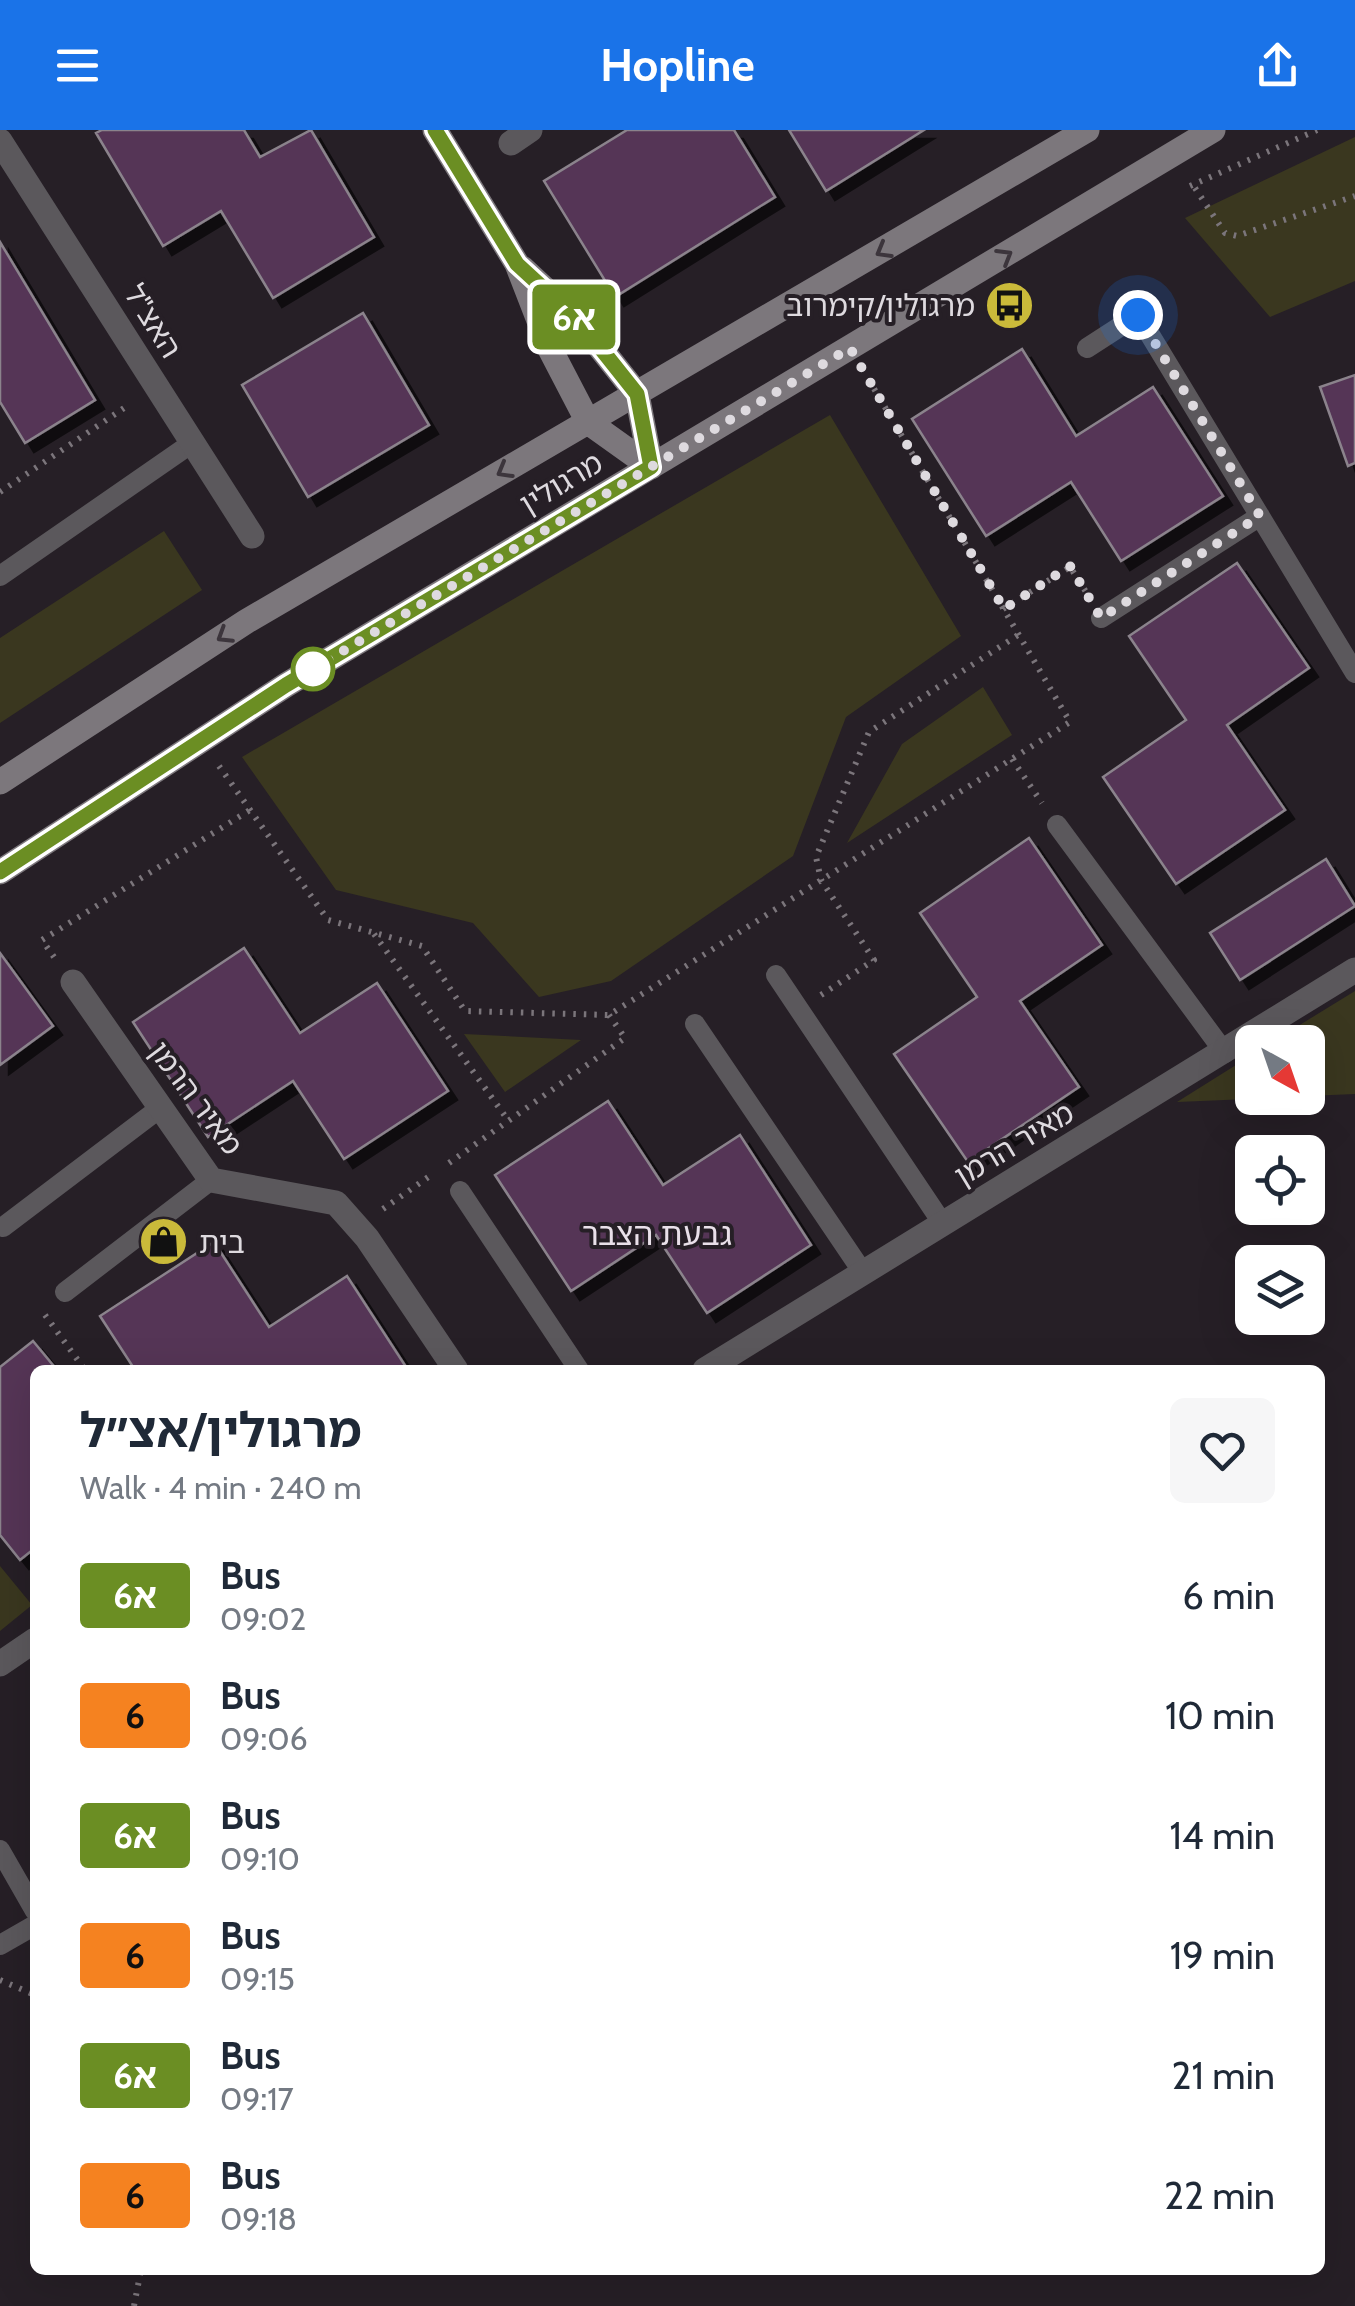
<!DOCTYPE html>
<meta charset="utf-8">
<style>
body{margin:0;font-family:Cabin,"Noto Sans Hebrew",sans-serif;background:#f6f6f7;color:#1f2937;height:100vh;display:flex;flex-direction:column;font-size:38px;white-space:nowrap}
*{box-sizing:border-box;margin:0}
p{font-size:32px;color:#747a83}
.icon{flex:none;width:55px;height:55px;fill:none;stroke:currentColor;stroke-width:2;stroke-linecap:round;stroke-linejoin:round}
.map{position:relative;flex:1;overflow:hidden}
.panel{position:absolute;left:30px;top:1235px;width:1295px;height:910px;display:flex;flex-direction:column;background:#fff;border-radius:15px;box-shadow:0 10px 40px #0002}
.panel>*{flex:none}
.badge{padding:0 20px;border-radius:8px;font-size:35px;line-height:65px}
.needle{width:65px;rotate:140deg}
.fabs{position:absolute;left:1235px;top:895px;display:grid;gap:20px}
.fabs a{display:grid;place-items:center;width:90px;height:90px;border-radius:15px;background:#fff;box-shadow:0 10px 40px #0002;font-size:50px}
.you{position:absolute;width:50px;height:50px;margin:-25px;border:8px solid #fff;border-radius:50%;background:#1a73e8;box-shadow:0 0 0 15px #1a73e833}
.map>.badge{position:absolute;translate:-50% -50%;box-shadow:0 0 0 5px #fff}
.round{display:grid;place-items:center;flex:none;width:105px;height:105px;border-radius:15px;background:#f6f6f7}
.headline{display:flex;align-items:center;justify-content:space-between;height:170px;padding:0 50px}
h1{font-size:48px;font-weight:700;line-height:75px}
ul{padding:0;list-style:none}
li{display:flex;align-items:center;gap:30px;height:120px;padding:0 50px}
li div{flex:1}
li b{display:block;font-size:38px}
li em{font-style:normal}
li .badge{min-width:110px;font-weight:700;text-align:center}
header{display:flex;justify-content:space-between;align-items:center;height:130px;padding:0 50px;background:#1a73e8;color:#fff;font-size:45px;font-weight:700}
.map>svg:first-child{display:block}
.green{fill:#3a371f}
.building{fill:#543656;stroke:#8b838c;stroke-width:2.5;filter:url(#shadow)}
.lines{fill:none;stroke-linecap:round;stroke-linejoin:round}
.path{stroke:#7b757b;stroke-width:6;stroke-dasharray:2.5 8;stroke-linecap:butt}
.lane{stroke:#5b585c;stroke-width:20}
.street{stroke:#5b585c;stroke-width:25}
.secondary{stroke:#7c777c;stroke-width:25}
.oneway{stroke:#3c353c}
.line-casing{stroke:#fff;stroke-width:22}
.line{stroke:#6b8e23;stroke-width:15}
.walk{stroke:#dedadf;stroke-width:10;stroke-dasharray:0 18}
.stop-dot{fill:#fff;stroke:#6b8e23;stroke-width:5}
.labels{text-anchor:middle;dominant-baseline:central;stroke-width:8;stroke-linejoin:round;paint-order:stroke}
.poi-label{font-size:30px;fill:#dedadf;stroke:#261f26;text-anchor:end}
.street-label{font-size:30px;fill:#dedadf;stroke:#261f26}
.neighbourhood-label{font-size:32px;fill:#e9e0e9;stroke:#261f26}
</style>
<header><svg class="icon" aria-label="menu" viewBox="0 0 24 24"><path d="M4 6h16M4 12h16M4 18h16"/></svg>Hopline<svg class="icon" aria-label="share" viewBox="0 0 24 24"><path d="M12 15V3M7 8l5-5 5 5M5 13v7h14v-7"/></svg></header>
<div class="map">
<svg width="1355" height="2176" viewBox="0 0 1355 2176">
<defs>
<filter id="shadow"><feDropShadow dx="9" dy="9" stdDeviation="0" flood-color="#0009"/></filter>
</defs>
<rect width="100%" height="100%" fill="#261f26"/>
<path class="green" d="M1355,7V151L1270,187L1185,88Z
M830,285L961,506L846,587L793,726L611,851L539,867L473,793L336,760L242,627Z
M164,401L202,460L0,593V508Z
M983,557L1012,605L847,713L902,614Z
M1355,861V964L1308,966V912H1272Z
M464,904L581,910L505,962Z
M1252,925V968H1273L1177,972Z
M0,1436L32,1475L0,1501Z"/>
<path class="building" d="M102,0H244L260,27L311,0L374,107L273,168L221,81L163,116L96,3Z
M627,0H734L775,67L615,167L544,51Z
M789,0H924L826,61Z
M0,112L95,270L25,313L0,272Z
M363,183L429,295L308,367L242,255Z
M1022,219L1076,306L1153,257L1223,366L1121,431L1071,352L986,406L912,289Z
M1355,245V333L1348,336L1320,257Z
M1237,433L1309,538L1227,595L1285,680L1176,754L1103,647L1186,590L1129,506Z
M1029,708L1102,815L1020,871L1079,957L968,1032L894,924L977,867L920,783Z
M1326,729L1355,776L1240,850L1210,803Z
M244,818L300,903L377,853L448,961L344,1029L293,951L208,1007L133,892Z
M0,823L53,896L0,935Z
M608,971L663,1055L740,1005L811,1115L707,1183L656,1105L571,1161L495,1045Z
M214,1112L269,1197L347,1146L408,1240H135L100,1186Z
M33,1211L57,1240H35V1418L20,1430L0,1405V1237Z"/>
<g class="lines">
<path class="path" d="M1190,56L1317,0
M1195,58L1225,103L1237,106L1355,66
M0,362L130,274
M1003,479L1070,437L1088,465
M1012,629L1042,673
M219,636L328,790L422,816L465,881L609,885L1070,592L866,245
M374,804L508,990
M54,827L42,810L250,680
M821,865L874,830L821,750L816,727L869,602L1018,505
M449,1033L625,908L609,885
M383,1079L434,1043
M45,1185L85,1240
M0,1850L35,1865
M134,2176L141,2140"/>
<path class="lane" d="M1087,218L1138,185L1355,543
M0,446L192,313
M1101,488L1260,386
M1057,695L1225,923
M776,845L943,1094
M695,894L864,1144
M460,1061L579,1240
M3,1097L160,978
M65,1162L211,1050
M0,1720L35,1781
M0,1815L35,1795"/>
<path class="street" d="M0,11L252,406
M511,13L530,0
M73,852L211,1050L336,1073L367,1108L456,1240
M705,1240L1355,840
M0,1534L35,1510"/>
<path class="secondary" d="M435,0L517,134L550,219L588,292L651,337
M522,138L579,191L637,264L651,337
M0,652L247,491L1087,0
M0,742L286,555L1213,0"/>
</g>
<defs><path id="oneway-chevron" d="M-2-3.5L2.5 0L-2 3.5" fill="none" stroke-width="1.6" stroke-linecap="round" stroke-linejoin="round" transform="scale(2.5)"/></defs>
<g class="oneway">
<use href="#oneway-chevron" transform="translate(883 121) rotate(150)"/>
<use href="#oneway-chevron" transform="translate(1005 126) rotate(-31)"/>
<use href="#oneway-chevron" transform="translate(504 341) rotate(150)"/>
<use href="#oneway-chevron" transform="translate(224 506) rotate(148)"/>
</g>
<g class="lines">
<defs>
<path id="line" d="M0,742L286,555L651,337L637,264L579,191L517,134L435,0"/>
</defs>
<use href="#line" class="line-casing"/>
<use href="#line" class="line"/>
<path class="walk" d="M313,539L850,218L1004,479L1070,436L1101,488L1260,386L1138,185"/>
</g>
<defs>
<symbol id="bus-disc" viewBox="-11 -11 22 22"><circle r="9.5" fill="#caba3a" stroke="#261f26"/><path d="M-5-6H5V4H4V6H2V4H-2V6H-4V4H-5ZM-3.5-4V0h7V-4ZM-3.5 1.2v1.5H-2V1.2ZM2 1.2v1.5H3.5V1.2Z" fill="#111"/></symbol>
<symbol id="shop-disc" viewBox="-11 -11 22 22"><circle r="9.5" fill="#caba3a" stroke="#261f26"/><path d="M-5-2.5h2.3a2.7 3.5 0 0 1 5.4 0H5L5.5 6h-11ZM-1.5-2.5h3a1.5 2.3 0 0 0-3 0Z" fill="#111"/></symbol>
</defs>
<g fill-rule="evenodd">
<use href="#bus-disc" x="982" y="148" width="55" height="55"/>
<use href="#shop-disc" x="136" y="1084" width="55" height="55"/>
</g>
<circle class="stop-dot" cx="313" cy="539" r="20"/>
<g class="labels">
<g class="poi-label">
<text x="975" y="175">מרגולין/קימרוב</text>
<text x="199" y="1112" text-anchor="start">בית</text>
</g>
<g class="street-label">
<text transform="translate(153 191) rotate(58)">האצ"ל</text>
<text transform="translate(561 353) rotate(-31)">מרגולין</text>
<text transform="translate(196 968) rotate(53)">מאיר הרמן</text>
<text transform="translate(1014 1014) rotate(-31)">מאיר הרמן</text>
</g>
<g class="neighbourhood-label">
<text x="657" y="1103">גבעת הצבר</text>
</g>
</g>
</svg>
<div class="fabs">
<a><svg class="needle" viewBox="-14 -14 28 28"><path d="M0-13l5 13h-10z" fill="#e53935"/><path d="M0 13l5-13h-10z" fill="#747a83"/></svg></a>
<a><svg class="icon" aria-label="locate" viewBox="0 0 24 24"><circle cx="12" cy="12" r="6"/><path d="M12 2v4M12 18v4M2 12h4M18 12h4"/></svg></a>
<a><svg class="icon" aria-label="layers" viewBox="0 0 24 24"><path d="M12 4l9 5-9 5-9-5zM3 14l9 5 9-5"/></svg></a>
</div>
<div class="you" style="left:1138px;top:185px"></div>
<b class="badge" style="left:574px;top:187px;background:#6b8e23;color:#fff">6א</b>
<section class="panel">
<div class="headline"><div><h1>מרגולין/אצ״ל</h1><p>Walk · 4 min · 240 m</p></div><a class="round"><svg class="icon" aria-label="heart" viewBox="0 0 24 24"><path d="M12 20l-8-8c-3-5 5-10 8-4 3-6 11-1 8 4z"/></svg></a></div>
<ul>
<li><span class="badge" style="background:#6b8e23;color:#fff">6א</span><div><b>Bus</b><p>09:02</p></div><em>6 min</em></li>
<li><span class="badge" style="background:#f58220;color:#111">6</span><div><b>Bus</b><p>09:06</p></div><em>10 min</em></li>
<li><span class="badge" style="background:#6b8e23;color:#fff">6א</span><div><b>Bus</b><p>09:10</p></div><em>14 min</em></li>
<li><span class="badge" style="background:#f58220;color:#111">6</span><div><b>Bus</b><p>09:15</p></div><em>19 min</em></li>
<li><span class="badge" style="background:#6b8e23;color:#fff">6א</span><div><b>Bus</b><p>09:17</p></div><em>21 min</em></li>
<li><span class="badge" style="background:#f58220;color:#111">6</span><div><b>Bus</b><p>09:18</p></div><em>22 min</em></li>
</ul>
</section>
</div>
